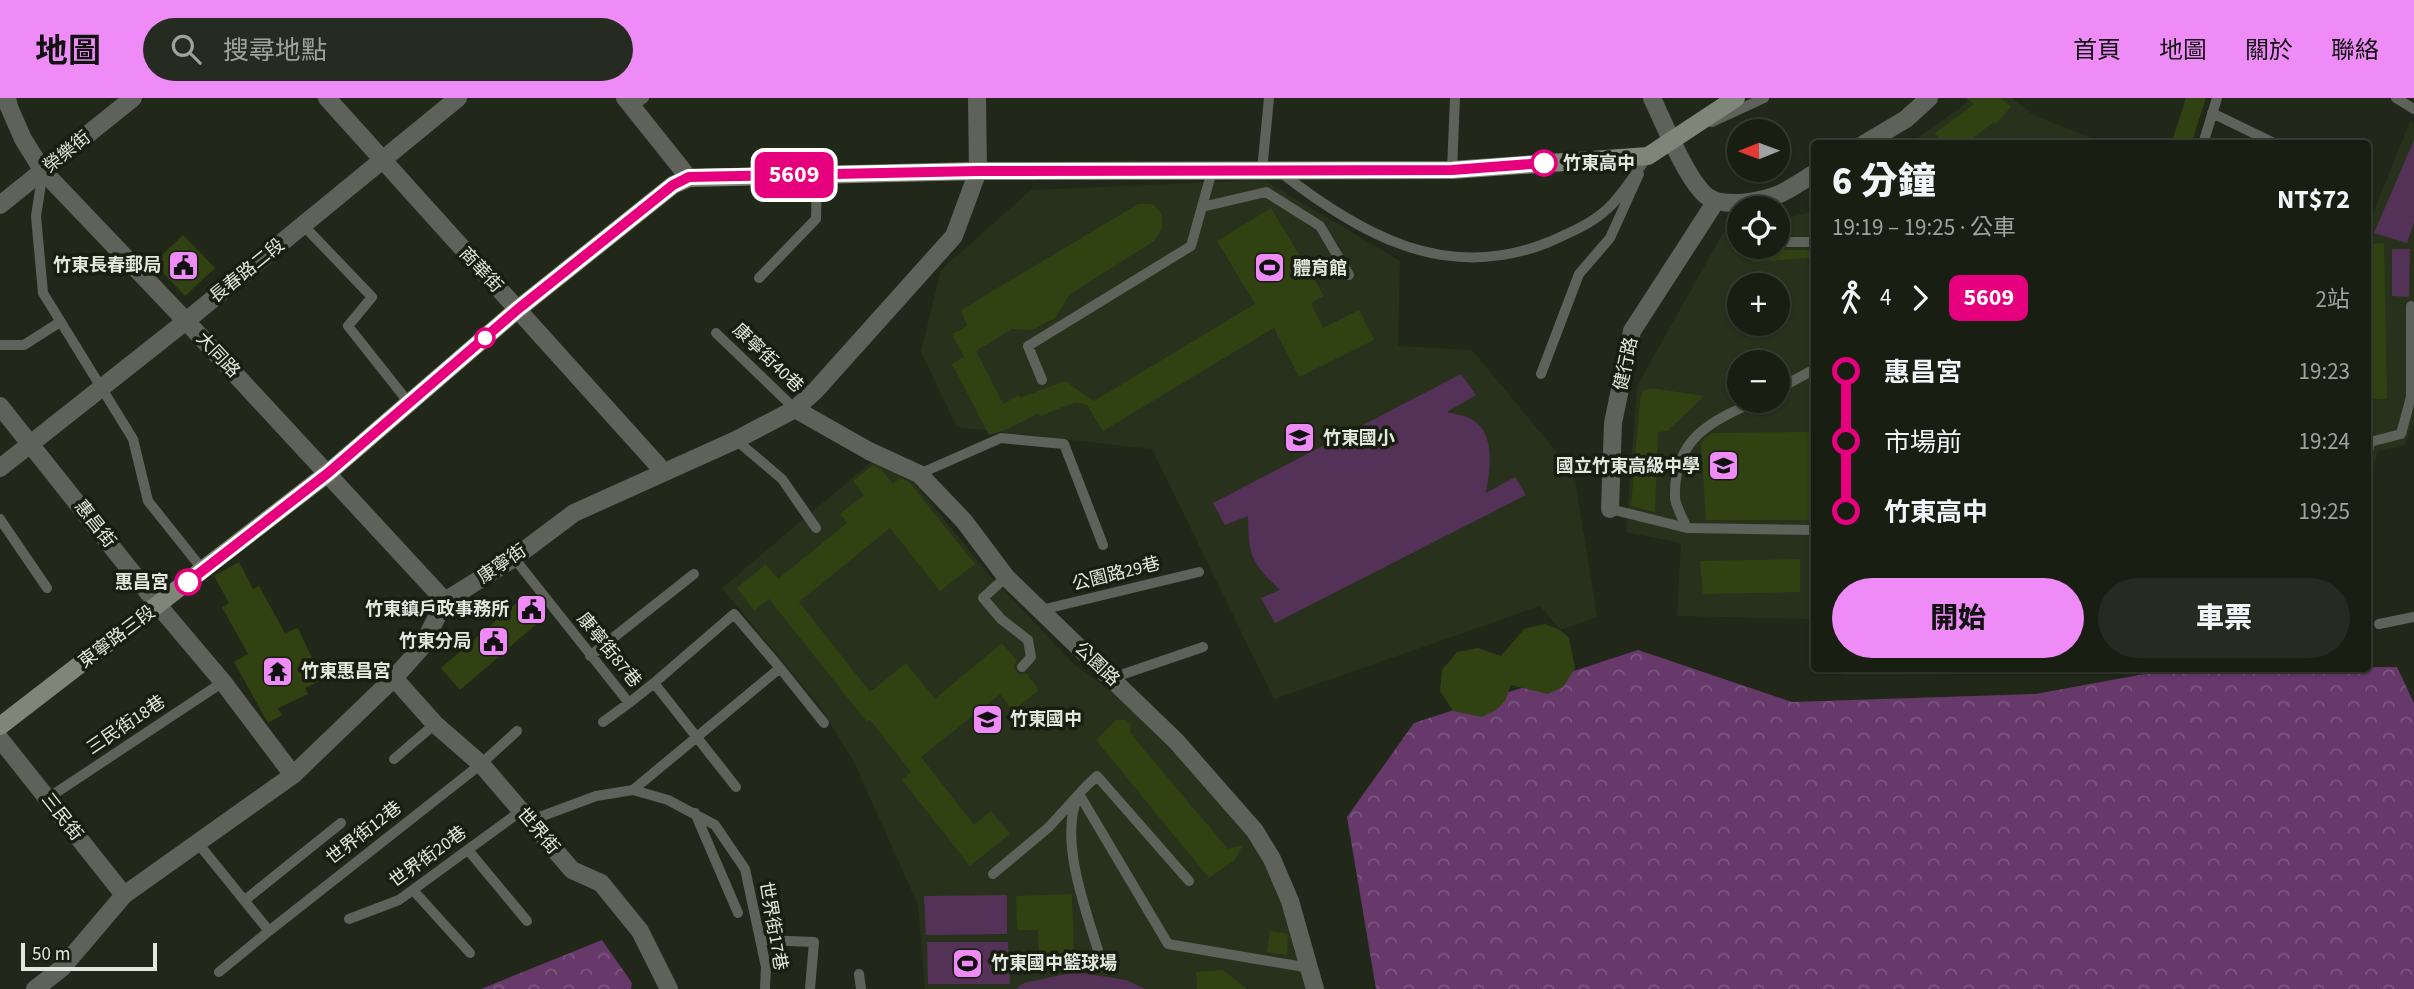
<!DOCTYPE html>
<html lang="zh-TW">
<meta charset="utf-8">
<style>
body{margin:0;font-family:"Source Sans 3","Noto Sans TC",sans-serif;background:#262b21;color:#f1f3f6;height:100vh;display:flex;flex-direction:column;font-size:26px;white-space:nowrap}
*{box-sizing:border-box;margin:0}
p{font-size:23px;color:#9fa2a0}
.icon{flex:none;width:38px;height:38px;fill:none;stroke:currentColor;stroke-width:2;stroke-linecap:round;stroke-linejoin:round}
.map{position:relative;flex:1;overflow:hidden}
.drawer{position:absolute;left:1811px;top:42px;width:560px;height:532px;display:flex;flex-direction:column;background:#191e13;border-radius:7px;box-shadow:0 2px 5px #0004,0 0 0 2px #373c33}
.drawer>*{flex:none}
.badge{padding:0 14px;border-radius:10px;font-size:24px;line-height:46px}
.needle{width:46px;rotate:269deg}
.fabs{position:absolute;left:1727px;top:21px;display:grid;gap:14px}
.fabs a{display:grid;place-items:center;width:63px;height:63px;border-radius:50%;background:#191e13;box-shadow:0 2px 5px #0004,0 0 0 2px #373c33;font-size:35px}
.scale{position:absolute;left:21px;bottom:18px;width:136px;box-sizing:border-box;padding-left:7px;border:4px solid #e3e8de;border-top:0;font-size:19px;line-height:24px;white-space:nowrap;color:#e3e8de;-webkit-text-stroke:5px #181e10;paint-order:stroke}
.map>.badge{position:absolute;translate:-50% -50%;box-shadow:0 0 0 4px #fff}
.legs{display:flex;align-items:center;gap:10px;height:77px;padding:0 21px;font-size:23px}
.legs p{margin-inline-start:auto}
.summary{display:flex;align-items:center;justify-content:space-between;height:119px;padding:0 21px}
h1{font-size:38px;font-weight:800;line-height:52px}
.action{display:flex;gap:14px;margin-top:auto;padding:14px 21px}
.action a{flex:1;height:80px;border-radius:42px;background:#ef8bf7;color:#111;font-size:28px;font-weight:800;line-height:80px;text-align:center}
.action a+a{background:#262b21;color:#f1f3f6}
ul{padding:0 21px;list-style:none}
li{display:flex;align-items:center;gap:24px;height:70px;font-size:26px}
li i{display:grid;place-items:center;width:10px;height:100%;margin:0 9px;background:currentColor}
li i::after{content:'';width:18px;height:18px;margin:-9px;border:5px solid;border-radius:50%;background:#191e13}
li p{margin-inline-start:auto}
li:first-child i{background:linear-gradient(#0000 50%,currentColor 0)}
li:last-child i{background:linear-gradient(currentColor 50%,#0000 0)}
header{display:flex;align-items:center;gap:42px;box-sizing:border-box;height:98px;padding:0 35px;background:#ef8bf7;color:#111}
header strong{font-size:33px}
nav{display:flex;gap:38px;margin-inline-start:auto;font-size:24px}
.search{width:490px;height:63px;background:#262b21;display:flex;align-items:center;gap:18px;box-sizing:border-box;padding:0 24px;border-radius:38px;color:#9fa2a0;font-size:26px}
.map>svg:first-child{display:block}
.built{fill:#28311c;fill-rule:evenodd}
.green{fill:#543157}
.forest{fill:url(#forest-crowns)}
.building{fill:#304211}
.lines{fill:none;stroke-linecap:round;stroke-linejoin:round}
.service{stroke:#5f625b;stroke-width:10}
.minor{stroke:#5f625b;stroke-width:18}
.tertiary{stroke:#5f625b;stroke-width:18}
.secondary{stroke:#7f8579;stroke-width:18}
.line-1-casing{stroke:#fff;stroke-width:16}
.line-1{stroke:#e6007e;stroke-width:10}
.stop-1-dot{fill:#fff;stroke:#e6007e;stroke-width:3.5}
.labels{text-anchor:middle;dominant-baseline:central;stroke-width:7;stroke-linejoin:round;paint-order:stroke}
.street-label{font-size:18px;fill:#e3e8de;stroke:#181e10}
.stop-label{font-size:18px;font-weight:bold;fill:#e3e8de;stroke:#181e10;text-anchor:start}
.poi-label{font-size:18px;font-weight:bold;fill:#e3e8de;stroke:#181e10;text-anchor:start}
</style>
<header>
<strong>地圖</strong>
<div class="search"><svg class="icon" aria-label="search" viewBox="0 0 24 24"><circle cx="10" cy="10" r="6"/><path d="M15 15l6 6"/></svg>搜尋地點</div>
<nav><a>首頁</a><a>地圖</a><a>關於</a><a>聯絡</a></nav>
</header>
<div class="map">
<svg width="2414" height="891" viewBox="0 0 2414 891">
<defs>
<pattern id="forest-crowns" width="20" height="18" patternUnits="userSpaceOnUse" patternTransform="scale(1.75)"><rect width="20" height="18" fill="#66396a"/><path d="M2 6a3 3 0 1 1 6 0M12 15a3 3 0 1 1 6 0" fill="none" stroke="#7c567f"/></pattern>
</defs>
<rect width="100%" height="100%" fill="#212819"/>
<path class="built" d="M1969,0H2012L2035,18L2105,45L1909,46L1964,7Z
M2410,23L2414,25V324L2405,347L2377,354L2368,397V128Z
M1264,82L1400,163L1398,248L1472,252L1574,375L1597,519L1561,532L1540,508L1274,601L1152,351L957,329L921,254L941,172L1031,92Z
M1815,113V521L1677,518L1681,445L1626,434L1637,288L1723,135L1739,131L1740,149H1778V122ZM1740,187H1778V226H1740ZM1740,264H1778V303H1740Z
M877,359L908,377L990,478L1074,566L1162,632L1258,728L1317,891H925L918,807L854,664L821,610L722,490Z
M1843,571V570L1985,571L1981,576L1844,577Z"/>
<path class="green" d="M2414,42V124L2407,145L2374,135Z
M2392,151H2410L2409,199L2392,198Z
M1461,276L1476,297L1447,314C1454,316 1463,317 1469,320C1497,333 1490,371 1486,395L1515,379L1526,397L1275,525L1261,500L1280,492C1250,463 1249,459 1248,418L1225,427L1213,405Z
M1007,797V836L926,837L924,798Z
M927,844H1008L1010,886H928Z
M1075,874L1126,882L1145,891H1016L1024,885Z"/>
<path class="forest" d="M1638,552L1792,604L2036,596L2171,571L2397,569L2414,605V891H1376L1347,719L1414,625Z
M602,842L632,885L631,891H481Z"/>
<path class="building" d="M1966,0H2001L2011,9L1996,26L1994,24L1965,46H1942L1935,35L1974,6Z
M2186,0H2206L2191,46H2171Z
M1138,106H1153L1162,116V130L1154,143L1069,197L1055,220L1032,232L1012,231L976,253L1003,306L1019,297L1020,300L1065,283L1094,303L1255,206L1217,143L1271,110L1324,198L1311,205L1323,230L1359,212L1374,242L1299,279L1274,230L1103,333L1087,307L1076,304L1040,318L1039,315L1005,332L989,337L952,266L964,259L952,236L967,228L961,212Z
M183,137L215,170L185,198L154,165Z
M2384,145L2387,301H2368V146Z
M1772,149L1778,152H1809V160L1753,164L1752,150Z
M1650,290L1704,298L1668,333L1658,334L1655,414L1631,408L1640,302L1643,293Z
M1815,334V422H1706L1701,345L1703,343L1712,335Z
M873,367L881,371L893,386L900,380L909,384L975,466L940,493L890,430L799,504L870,594L906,565L935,601L1002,545L1017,563L1014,568L1016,574L1021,577L1026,575L1039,592L1013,613L1000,596L921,659L974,727L991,713L1010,736L970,768L902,682L911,674L870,622L867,624L769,501L754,513L737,490L766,466L778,481L847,425L840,416L864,397L853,383Z
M1800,461V494L1703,496L1700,463Z
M239,464L253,491L259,488L285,535L298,530L322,582L305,590L308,596L278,610L282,617L268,625L234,564L248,556L222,509L229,505L214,478Z
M528,495L547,517L460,592L441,570Z
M1545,526L1560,532L1569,540L1575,570L1563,589L1548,596L1511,587L1505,603L1496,612L1482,619L1453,613L1440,593L1442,572L1457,554L1478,550L1501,558L1524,531Z
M1116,622H1126L1131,627L1130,635L1228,751L1243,747L1235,762L1209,780L1096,642Z
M1072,796L1074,858H1039L1038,832H1017L1016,798Z
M1270,833L1288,836L1287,857L1267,854Z
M1223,872L1247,891H1197L1196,874Z"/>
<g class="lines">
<path class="service" d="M2396,0L2414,11
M632,9L644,0
M2212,15L2276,46
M1712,24L1764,0
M2203,46L2217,0
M1452,72L1455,0
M43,73L36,118L43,195L133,341L148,403L203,472
M1262,73L1269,0
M1279,73C1359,136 1446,186 1549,144C1569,135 1589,127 1605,113C1622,99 1635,75 1648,58
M1738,105L1740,147
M1202,109L1266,94L1320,128L1349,177
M303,127L372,199L348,228L409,305
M1778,144H1815
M759,180L816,121L817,76
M716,235L795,311
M0,247H24L60,224
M1541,276L1579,176L1610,140L1639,76
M1042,282L1028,248L1191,148L1212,73
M1778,291L1815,271
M2411,299V208
M1757,303C1710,323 1673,341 1675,400C1676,409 1683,421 1687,430L1815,432
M736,342L782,381L816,430
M2368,353L2370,344L2401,336L2411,299L2414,300
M919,376L1001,340L1064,346L1103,447
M1610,411L1687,430
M0,421L47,490
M514,460L629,605L654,585L736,689
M1006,479L983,500L1001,521L1028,542L1031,559L1022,569
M1041,512L1199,474
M2379,526L2414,519
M590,558L694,476
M1112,580L1203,549
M654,585L734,516L780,570
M603,624L629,605
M394,661L435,626
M633,692L780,570L824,625
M48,700L223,584
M695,715L738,815
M529,723L596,698L633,692L668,702L715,727L745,771L766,869L765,891
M197,744L269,833L219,874
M468,752L527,823
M993,776L1049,729L1079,696L1168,846L1310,870
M413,792L470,855
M245,802L341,725
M349,821L399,802L521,713
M269,833L481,666L517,633
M760,842L814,844L810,891
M1103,869C1090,822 1057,745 1078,698C1082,691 1091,684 1097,678L1189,783
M859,876L861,891"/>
<path class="minor" d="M7,0L9,9L23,41L43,73L186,223L445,503
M327,0L664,374
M977,0L978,73
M1652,0C1663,23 1688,85 1708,99C1725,110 1759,104 1777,97C1790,92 1803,82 1815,75
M1864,46L1906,21L1929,0
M0,107L133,0
M0,308L158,507L223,584L293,677
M0,370L186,223L458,0
M1610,411L1613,325L1632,233L1716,103
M394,580L435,626L481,666L572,772L601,785L640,833L669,891
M0,641L124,797
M35,891L62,870L124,797L293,677L394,580L421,550L445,503L514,460L574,415L736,342L795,311"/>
<path class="tertiary" d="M625,0L689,80
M978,73L954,138L816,292L795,311L869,353L919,376L964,423L1006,479L1176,643L1255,733L1272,761L1290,803L1315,891"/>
<path class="secondary" d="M0,628L328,375L518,211L673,87L689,80L978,73L1452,72L1648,58L1736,0"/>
</g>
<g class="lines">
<defs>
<path id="line-1" d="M188,484L328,375L518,211L673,87L689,79L978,73L1452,72L1544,65"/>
</defs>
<use href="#line-1" class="line-1-casing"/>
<use href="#line-1" class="line-1"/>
</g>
<defs>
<symbol id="civic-square" viewBox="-11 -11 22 22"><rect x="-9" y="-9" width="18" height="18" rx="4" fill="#ef8bf7" stroke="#181e10"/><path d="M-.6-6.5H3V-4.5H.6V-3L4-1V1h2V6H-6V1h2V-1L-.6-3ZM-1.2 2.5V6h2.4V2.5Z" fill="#111"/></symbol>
<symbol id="stadium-square" viewBox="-11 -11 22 22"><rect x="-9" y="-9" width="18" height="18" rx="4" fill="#ef8bf7" stroke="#181e10"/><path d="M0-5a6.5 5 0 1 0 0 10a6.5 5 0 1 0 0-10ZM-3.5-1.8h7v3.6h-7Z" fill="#111"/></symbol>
<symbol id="school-square" viewBox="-11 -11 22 22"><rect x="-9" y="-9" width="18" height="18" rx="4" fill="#ef8bf7" stroke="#181e10"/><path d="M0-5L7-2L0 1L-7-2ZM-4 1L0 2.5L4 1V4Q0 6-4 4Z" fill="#111"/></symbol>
<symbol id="temple-square" viewBox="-11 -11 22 22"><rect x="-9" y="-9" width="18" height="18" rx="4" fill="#ef8bf7" stroke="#181e10"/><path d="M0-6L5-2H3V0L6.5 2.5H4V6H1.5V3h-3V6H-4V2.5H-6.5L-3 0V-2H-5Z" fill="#111"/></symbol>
</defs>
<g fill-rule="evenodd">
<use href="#civic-square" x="166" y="150" width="35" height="35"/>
<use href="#stadium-square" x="1252" y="152" width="35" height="35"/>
<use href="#school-square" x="1282" y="322" width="35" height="35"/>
<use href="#school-square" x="1706" y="350" width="35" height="35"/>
<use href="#civic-square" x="514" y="494" width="35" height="35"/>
<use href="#civic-square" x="476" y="526" width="35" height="35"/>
<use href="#temple-square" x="260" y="556" width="35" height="35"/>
<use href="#school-square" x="970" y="604" width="35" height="35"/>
<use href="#stadium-square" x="950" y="848" width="35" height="35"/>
</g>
<g class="stop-1-dot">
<circle cx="1544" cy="65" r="12"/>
<circle cx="485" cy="240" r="9"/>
<circle cx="188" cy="484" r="12"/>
</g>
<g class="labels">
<g class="street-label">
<text transform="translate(67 54) rotate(-39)">榮樂街</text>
<text transform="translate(481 172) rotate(47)">商華街</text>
<text transform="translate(247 173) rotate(-39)">長春路二段</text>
<text transform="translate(218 257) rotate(47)">大同路</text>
<text transform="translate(768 260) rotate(44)">康寧街40巷</text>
<text transform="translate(1626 266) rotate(-78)">健行路</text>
<text transform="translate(95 426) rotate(52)">惠昌街</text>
<text transform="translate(502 466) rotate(-34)">康寧街</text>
<text transform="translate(1116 476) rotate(-14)">公園路29巷</text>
<text transform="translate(117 539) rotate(-37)">東寧路三段</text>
<text transform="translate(609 552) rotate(51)">康寧街87巷</text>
<text transform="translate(1097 566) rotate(44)">公園路</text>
<text transform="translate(126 627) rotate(-34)">三民街18巷</text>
<text transform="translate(62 719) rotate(52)">三民街</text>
<text transform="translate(538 733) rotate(49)">世界街</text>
<text transform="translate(364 735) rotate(-38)">世界街12巷</text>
<text transform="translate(428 759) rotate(-36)">世界街20巷</text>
<text transform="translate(773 828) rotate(80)">世界街17巷</text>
</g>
<g class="stop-label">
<text x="1563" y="65">竹東高中</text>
<text x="169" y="484" text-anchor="end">惠昌宮</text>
</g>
<g class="poi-label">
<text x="161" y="167" text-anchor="end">竹東長春郵局</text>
<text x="1293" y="170">體育館</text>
<text x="1323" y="340">竹東國小</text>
<text x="1700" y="368" text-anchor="end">國立竹東高級中學</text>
<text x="509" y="511" text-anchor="end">竹東鎮戶政事務所</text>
<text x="471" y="543" text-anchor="end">竹東分局</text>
<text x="301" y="573">竹東惠昌宮</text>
<text x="1010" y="621">竹東國中</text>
<text x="991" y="865">竹東國中籃球場</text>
</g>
</g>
</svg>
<div class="fabs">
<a><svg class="needle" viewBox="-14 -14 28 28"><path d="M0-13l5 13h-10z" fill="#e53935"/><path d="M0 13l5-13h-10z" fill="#9fa2a0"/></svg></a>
<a><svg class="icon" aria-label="locate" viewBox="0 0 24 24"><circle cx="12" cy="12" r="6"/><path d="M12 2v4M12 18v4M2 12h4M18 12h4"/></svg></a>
<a>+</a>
<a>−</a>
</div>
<div class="scale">50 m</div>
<b class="badge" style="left:794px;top:77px;background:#e6007e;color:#fff">5609</b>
<section class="drawer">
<div class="summary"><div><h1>6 分鐘</h1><p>19:19 – 19:25 · 公車</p></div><b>NT$72</b></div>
<div class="legs"><svg class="icon" aria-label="walk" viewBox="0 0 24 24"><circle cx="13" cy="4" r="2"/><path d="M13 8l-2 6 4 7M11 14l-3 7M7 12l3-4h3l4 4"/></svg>4<svg class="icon" aria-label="forward" viewBox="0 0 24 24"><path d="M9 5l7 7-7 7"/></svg><b class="badge" style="background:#e6007e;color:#fff">5609</b><p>2站</p></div>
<ul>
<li><i style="color:#e6007e"></i><b>惠昌宮</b><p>19:23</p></li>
<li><i style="color:#e6007e"></i><span>市場前</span><p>19:24</p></li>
<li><i style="color:#e6007e"></i><b>竹東高中</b><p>19:25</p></li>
</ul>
<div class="action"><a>開始</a><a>車票</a></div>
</section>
</div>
